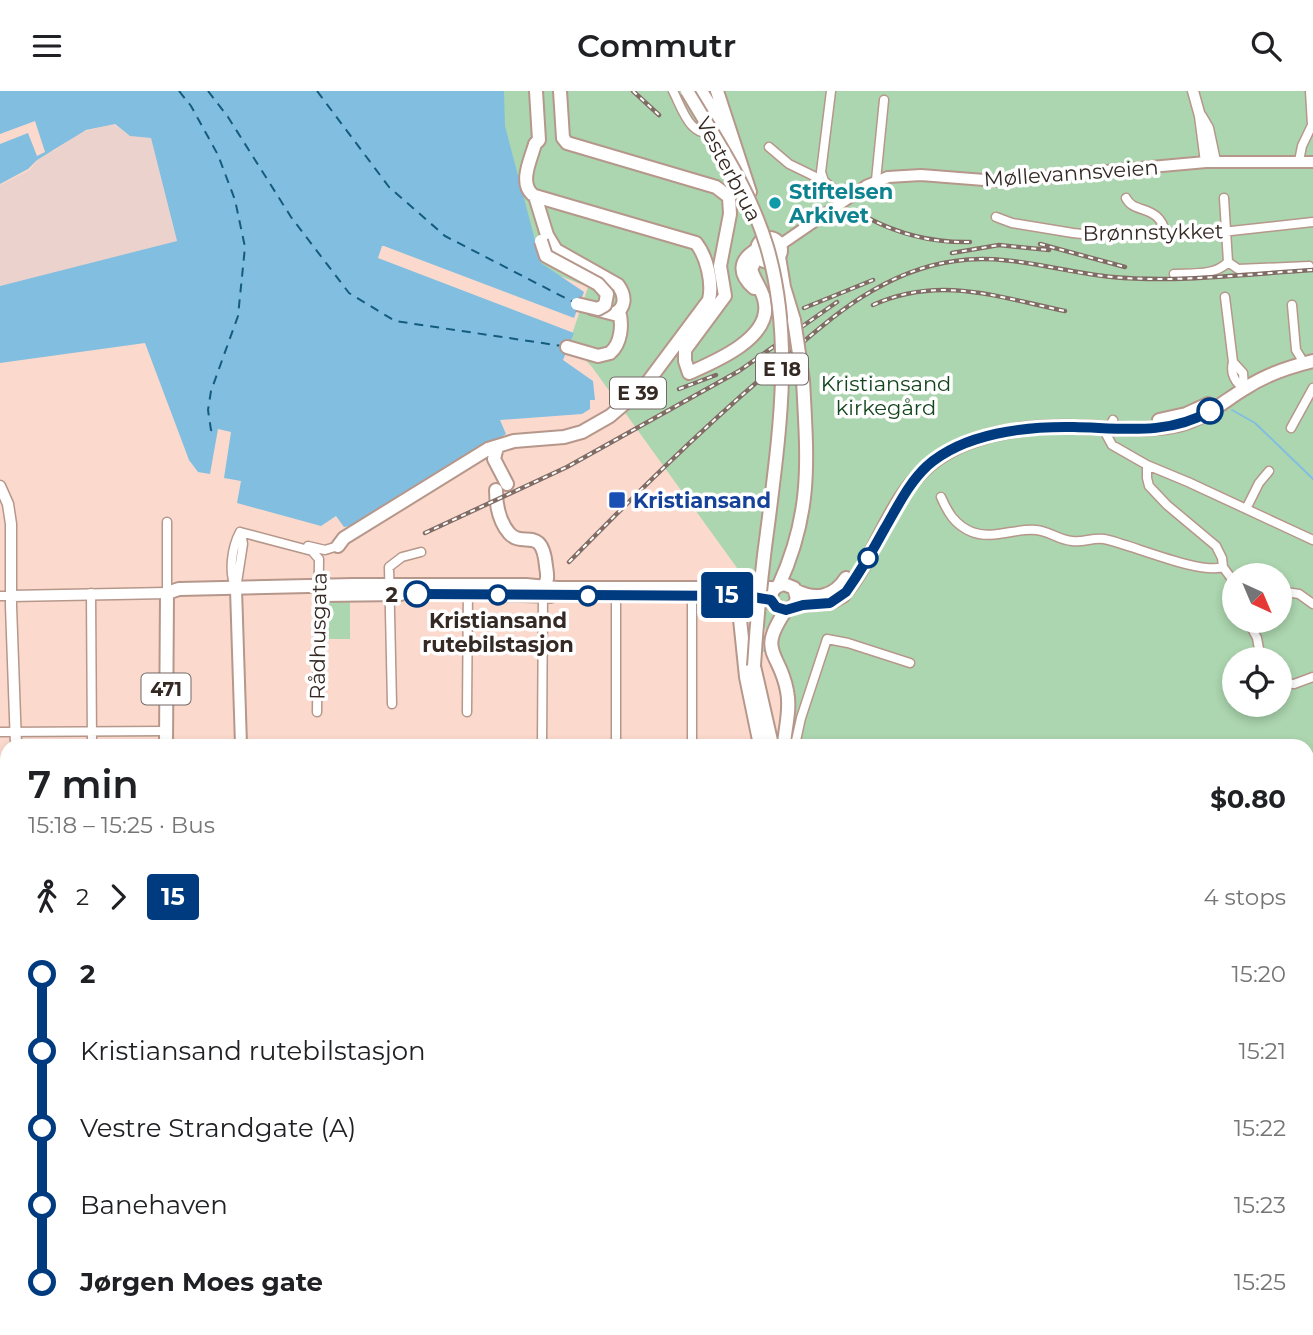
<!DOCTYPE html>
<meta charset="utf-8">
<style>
body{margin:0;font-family:Montserrat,sans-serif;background:#f2f2f2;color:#202124;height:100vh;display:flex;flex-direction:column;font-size:26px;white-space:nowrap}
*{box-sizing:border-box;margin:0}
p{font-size:23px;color:#757577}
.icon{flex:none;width:38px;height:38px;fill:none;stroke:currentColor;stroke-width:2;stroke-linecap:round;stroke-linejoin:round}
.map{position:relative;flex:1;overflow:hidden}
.side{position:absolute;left:0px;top:648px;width:1314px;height:597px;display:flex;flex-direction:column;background:#fff;border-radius:21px 21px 0 0;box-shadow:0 4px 10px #0003}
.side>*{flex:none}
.badge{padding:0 14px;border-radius:5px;font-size:24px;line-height:46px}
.needle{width:46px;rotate:136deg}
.buttons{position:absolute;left:1222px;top:472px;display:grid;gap:14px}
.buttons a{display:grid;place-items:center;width:70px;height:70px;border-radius:50%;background:#fff;box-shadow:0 4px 10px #0003;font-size:35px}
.map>.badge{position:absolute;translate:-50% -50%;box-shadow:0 0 0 4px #fff}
.legs{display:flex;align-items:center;gap:10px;height:77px;padding:0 28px;font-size:23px}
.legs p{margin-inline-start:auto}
.head{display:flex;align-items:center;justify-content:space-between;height:119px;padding:0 28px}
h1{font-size:38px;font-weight:600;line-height:52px}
ul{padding:0 28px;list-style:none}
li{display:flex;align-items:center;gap:24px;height:77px;font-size:26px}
li i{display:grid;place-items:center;width:10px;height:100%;margin:0 9px;background:currentColor}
li i::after{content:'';width:18px;height:18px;margin:-9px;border:5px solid;border-radius:50%;background:#fff}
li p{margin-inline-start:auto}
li:first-child i{background:linear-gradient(#0000 50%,currentColor 0)}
li:last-child i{background:linear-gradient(currentColor 50%,#0000 0)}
header{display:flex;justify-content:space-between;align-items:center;height:91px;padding:0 28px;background:#fff;font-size:32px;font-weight:600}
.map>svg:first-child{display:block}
.industrial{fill:#ecd2cc}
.education{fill:#e7d1de}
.green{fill:#acd6af;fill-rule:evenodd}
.water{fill:#82bee0}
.pier{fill:#fbdacd}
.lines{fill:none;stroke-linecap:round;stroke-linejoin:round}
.stream{stroke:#82bee0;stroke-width:2}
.ferry{stroke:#145c7e;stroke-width:2;stroke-dasharray:9 7;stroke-linecap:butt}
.trunk-tunnel{stroke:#d3b7ab;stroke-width:12;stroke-dasharray:12 6;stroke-linecap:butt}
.minor-casing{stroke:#b6978b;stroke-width:11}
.tertiary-casing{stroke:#b6978b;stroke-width:13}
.secondary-casing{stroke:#b6978b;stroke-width:14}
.primary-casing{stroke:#b6978b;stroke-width:16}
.trunk-casing{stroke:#b6978b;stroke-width:16}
.minor{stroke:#fff;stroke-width:8}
.tertiary{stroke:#fff;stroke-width:10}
.secondary{stroke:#fff;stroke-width:10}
.primary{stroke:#fff;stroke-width:12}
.trunk{stroke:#fff;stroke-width:12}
.rail-casing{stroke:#806c64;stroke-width:4.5}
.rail{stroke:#fff;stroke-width:2;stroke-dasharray:5;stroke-linecap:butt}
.trunk-bridge-casing{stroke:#b6978b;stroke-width:16;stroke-linecap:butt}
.trunk-bridge{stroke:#fff;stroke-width:12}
.line-1-casing{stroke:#fff;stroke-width:16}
.line-1{stroke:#003b80;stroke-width:10}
.culture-dot{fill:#0f9aa8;stroke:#fff;stroke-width:2.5}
.stop-1-dot{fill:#fff;stroke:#003b80;stroke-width:3.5}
.transit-dot{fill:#1a4fb4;stroke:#fff;stroke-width:2.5}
.labels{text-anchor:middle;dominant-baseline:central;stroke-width:7;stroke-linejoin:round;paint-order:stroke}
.shield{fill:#fff;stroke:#726966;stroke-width:2}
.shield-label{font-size:19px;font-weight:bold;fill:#352924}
.street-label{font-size:21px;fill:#352924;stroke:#fff}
.culture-label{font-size:21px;font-weight:bold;fill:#0d838f;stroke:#fff;text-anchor:start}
.park-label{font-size:21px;fill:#14461e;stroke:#fff}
.transit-label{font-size:21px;font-weight:bold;fill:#164399;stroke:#fff;text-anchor:start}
.stop-label{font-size:21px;font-weight:bold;fill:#352924;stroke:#fff;text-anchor:end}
</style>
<header><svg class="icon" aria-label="menu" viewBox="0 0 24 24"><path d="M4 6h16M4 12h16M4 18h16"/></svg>Commutr<svg class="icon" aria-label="search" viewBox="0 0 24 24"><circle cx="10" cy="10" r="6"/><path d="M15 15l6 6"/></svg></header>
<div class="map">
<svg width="1313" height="1244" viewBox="0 0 1313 1244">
<rect width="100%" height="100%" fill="#fbdacd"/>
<path class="industrial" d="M113,33L130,45L151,47L177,151L0,195V94L30,79L36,71V68L45,61L54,60L82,41Z"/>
<path class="education" d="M249,1237H312V1244H249Z"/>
<path class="green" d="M502,0H1313V1244H865L863,1237H1307V654H792L770,561H762L768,550L758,506L592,276L569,252L588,196L537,176L502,27ZM1234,485H1279V530H1234ZM1234,569H1279V614H1234Z
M329,510H350V548H325V513Z
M0,879L7,880V996H0Z"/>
<path class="water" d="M0,0H504L505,35L541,172L584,201L574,227L384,155H382L378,167L574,242L563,269L593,290L595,309H590V318L582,323L500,329L506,343L358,434L344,436L336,425L321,435L237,412L241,390L224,387L231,341L218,338L210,383L198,381L189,369L145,252L0,272V195L177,150L151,47L130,45L115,33L86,39L37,69L28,78L0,93Z"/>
<path class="pier" d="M35,30L45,61L37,65L28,42L0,53V43Z"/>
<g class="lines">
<path class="stream" d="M1232,319L1255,332L1313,388"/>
<path class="ferry" d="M179,0L191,15L218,64L235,109L245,156L238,225L211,300L208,319L211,339L217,344
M208,0L228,26L291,126L349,202L395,230L562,255
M317,0L389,96L445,145L573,211"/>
<path class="trunk-tunnel" d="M934,1237L945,1244
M991,1237L994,1244
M865,1244L870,1237
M972,1244L974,1237"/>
<defs>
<path id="minor" d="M673,0C682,17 690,48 715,41
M831,0L821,81L824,90L846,108
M769,56L789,73L824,90
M1299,70L1302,55L1312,34L1310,0
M876,89L884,9
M1126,107C1134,124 1160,112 1166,144
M1224,107L1228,171
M996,126L1012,132L1073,142L1110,146L1213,142L1313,131
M1228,171L1238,178L1309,175
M1174,183C1192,182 1215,185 1228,171
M1225,206L1233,271C1230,282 1235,292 1244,297
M1292,214L1296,259L1301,267
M1233,271L1243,282L1244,297
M1113,329L1106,343L1112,354L1147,374V387L1149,395L1167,414L1216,455L1222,467L1223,476L1234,491
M1291,337L1313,297
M1147,374L1188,391L1313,449
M941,406C948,422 955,434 972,441C992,449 1015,437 1036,439C1049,440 1059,449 1072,450C1083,452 1093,446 1104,448C1130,453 1200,484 1223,476
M1246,418L1259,392L1269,380
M240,441L312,460L319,468L317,621
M308,455L325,459L338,455
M236,498C228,481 232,456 240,441
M236,498L243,453L241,442
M1279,500L1299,503L1313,513
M91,502L92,654
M167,502V431
M0,505H11
M616,505V654
M1248,530L1257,547L1261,569
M1279,592L1294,593L1313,586
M392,613L389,476L402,466L421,461
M467,621L468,495
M0,641L166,640
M542,654L543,502
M692,654V504
M795,654L801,627L827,548L848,552L910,572
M0,777H7
M0,1052H7
M0,1113H7
M0,1182H7
M1307,1220L1313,1211
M95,1237V1244
M316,1237V1244
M468,1237V1244
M536,1237L537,1244
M615,1237V1244
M766,1237V1244
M850,1237L859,1244
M396,1244V1237
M1296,1244L1299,1237"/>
<path id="tertiary" d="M1193,0L1200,25L1206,71
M1201,25L1208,37L1215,70
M0,395L8,413L11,433V515L16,654
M11,505L167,502
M689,1237V1244
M19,1244V1237"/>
<path id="secondary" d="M780,154L866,95L888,86L921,84L997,90L1206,71H1313
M236,498L241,654
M242,1237V1244"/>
<path id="primary" d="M496,399C496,413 499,430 509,442C523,458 542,433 546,475C547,483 549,489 543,496
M167,502L179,498L353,494H526L557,497H771
M489,503L551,505
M321,504L401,503
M166,654L167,502
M168,1237V1244"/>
<path id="trunk" d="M560,0L563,47L567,52L716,96L729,106L730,123L720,175L725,205L685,259V270L689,282C714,271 770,248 765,213C764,200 754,190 751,178L755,170L761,167
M701,0L709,13L724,54
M717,0L750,101
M532,103C519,91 531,68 535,53L539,49L536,0
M535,105L547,144L556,159L618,194C626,205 626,217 614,223L591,217
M757 159a12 12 0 1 1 24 0a12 12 0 1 1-24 0Z
M779,166L784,196L794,229
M754,197C738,183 738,169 758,158
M567,256L598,265L610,262C621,253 623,234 619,220
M1159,329L1186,323L1208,313
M497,356L494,368L507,393
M338,455L344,447L488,358L514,350L564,346L582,341L610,325L644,296L709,209C713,192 707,166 696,152L535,105
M779,494C813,420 807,367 803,289
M795,499C815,510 834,506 846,487
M710,504L731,515L740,528L746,586L760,654
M793,516L797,508L794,497L784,493C774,495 769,502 772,512L783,519L802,514L830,512L843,505C873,470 885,421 916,387C954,343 1023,334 1078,336C1112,337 1147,341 1179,334C1204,328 1223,311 1244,298C1265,284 1288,276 1313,270
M754,575L772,654
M784,654C785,637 791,618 787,600C780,560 756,563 786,519"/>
</defs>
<use href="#minor" class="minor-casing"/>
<use href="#tertiary" class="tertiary-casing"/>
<use href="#secondary" class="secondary-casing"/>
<use href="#primary" class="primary-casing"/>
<use href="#trunk" class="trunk-casing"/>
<use href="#minor" class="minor"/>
<use href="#tertiary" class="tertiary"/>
<use href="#secondary" class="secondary"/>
<use href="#primary" class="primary"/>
<use href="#trunk" class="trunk"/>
<defs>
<path id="rail" d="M633,0L659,24
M868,127C901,144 933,152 970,151
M1040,153L1125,176
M952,162L999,154L1049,159
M873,214C940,184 997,206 1065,220
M804,217L873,189
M679,298L716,284
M425,442L567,376L739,280L837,211
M569,471C632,407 695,344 764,285C822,235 876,181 955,170C1009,162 1059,181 1112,186C1178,192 1247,183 1313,179"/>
</defs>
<use href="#rail" class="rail-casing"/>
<use href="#rail" class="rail"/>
<defs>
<path id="trunk-bridge" d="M687,0C717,50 750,99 767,156C793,245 780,337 769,426C762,476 757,525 754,575
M541,150L546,165L598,193L607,203L605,214L598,218L577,213
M794,229L803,289"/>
</defs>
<use href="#trunk-bridge" class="trunk-bridge-casing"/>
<use href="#trunk-bridge" class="trunk-bridge"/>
</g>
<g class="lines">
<defs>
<path id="line-1" d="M417,503L747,505L771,509L776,516L786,519L803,514L830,512L846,501C860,481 873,459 885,437C898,415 908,393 927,375C964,342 1026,335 1074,336C1121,337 1168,345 1210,320"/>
</defs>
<use href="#line-1" class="line-1-casing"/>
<use href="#line-1" class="line-1"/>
</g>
<circle class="culture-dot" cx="775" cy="112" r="7"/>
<g class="stop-1-dot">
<circle cx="1210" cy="320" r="12"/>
<circle cx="868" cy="467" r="9"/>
<circle cx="417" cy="503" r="12"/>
<circle cx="498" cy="504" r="9"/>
<circle cx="588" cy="505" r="9"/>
</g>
<rect class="transit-dot" x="608" y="400" width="18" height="18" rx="3.5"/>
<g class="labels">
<g class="shield">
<rect x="756" y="262.5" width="52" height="31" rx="5"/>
<rect x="610" y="286.5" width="56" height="31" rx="5"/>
<rect x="141.5" y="582.5" width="49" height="31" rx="5"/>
</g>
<g class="shield-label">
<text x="782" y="278">E 18</text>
<text x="638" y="302">E 39</text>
<text x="166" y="598">471</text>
</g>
<g class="street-label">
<text transform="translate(729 78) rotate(62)">Vesterbrua</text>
<text transform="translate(1071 82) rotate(-4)">Møllevannsveien</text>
<text transform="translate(1153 141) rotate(-1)">Brønnstykket</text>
<text transform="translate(318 545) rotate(-89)">Rådhusgata</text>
</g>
<g class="culture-label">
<text x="789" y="100">Stiftelsen<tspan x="789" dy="24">Arkivet</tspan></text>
</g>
<g class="park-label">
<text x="886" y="292">Kristiansand<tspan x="886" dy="24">kirkegård</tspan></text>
</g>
<g class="transit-label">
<text x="633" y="409">Kristiansand</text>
</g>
<g class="stop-label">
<text x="398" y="503">2</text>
<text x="498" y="529" text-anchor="middle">Kristiansand<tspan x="498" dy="24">rutebilstasjon</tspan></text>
</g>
</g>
</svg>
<div class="buttons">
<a><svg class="needle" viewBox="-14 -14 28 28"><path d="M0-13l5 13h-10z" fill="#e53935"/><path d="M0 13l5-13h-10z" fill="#757577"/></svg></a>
<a><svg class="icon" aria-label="locate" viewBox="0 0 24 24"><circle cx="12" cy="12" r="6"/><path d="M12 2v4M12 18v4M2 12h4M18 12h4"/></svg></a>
</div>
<b class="badge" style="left:727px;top:504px;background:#003b80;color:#fff">15</b>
<section class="side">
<div class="head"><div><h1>7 min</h1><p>15:18 – 15:25 · Bus</p></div><b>$0.80</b></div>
<div class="legs"><svg class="icon" aria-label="walk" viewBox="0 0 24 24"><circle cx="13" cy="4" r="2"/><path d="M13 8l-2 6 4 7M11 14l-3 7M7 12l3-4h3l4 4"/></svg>2<svg class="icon" aria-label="forward" viewBox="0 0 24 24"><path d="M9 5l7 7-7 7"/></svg><b class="badge" style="background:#003b80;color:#fff">15</b><p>4 stops</p></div>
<ul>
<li><i style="color:#003b80"></i><b>2</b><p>15:20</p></li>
<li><i style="color:#003b80"></i><span>Kristiansand rutebilstasjon</span><p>15:21</p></li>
<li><i style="color:#003b80"></i><span>Vestre Strandgate (A)</span><p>15:22</p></li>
<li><i style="color:#003b80"></i><span>Banehaven</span><p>15:23</p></li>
<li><i style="color:#003b80"></i><b>Jørgen Moes gate</b><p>15:25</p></li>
</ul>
</section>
</div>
